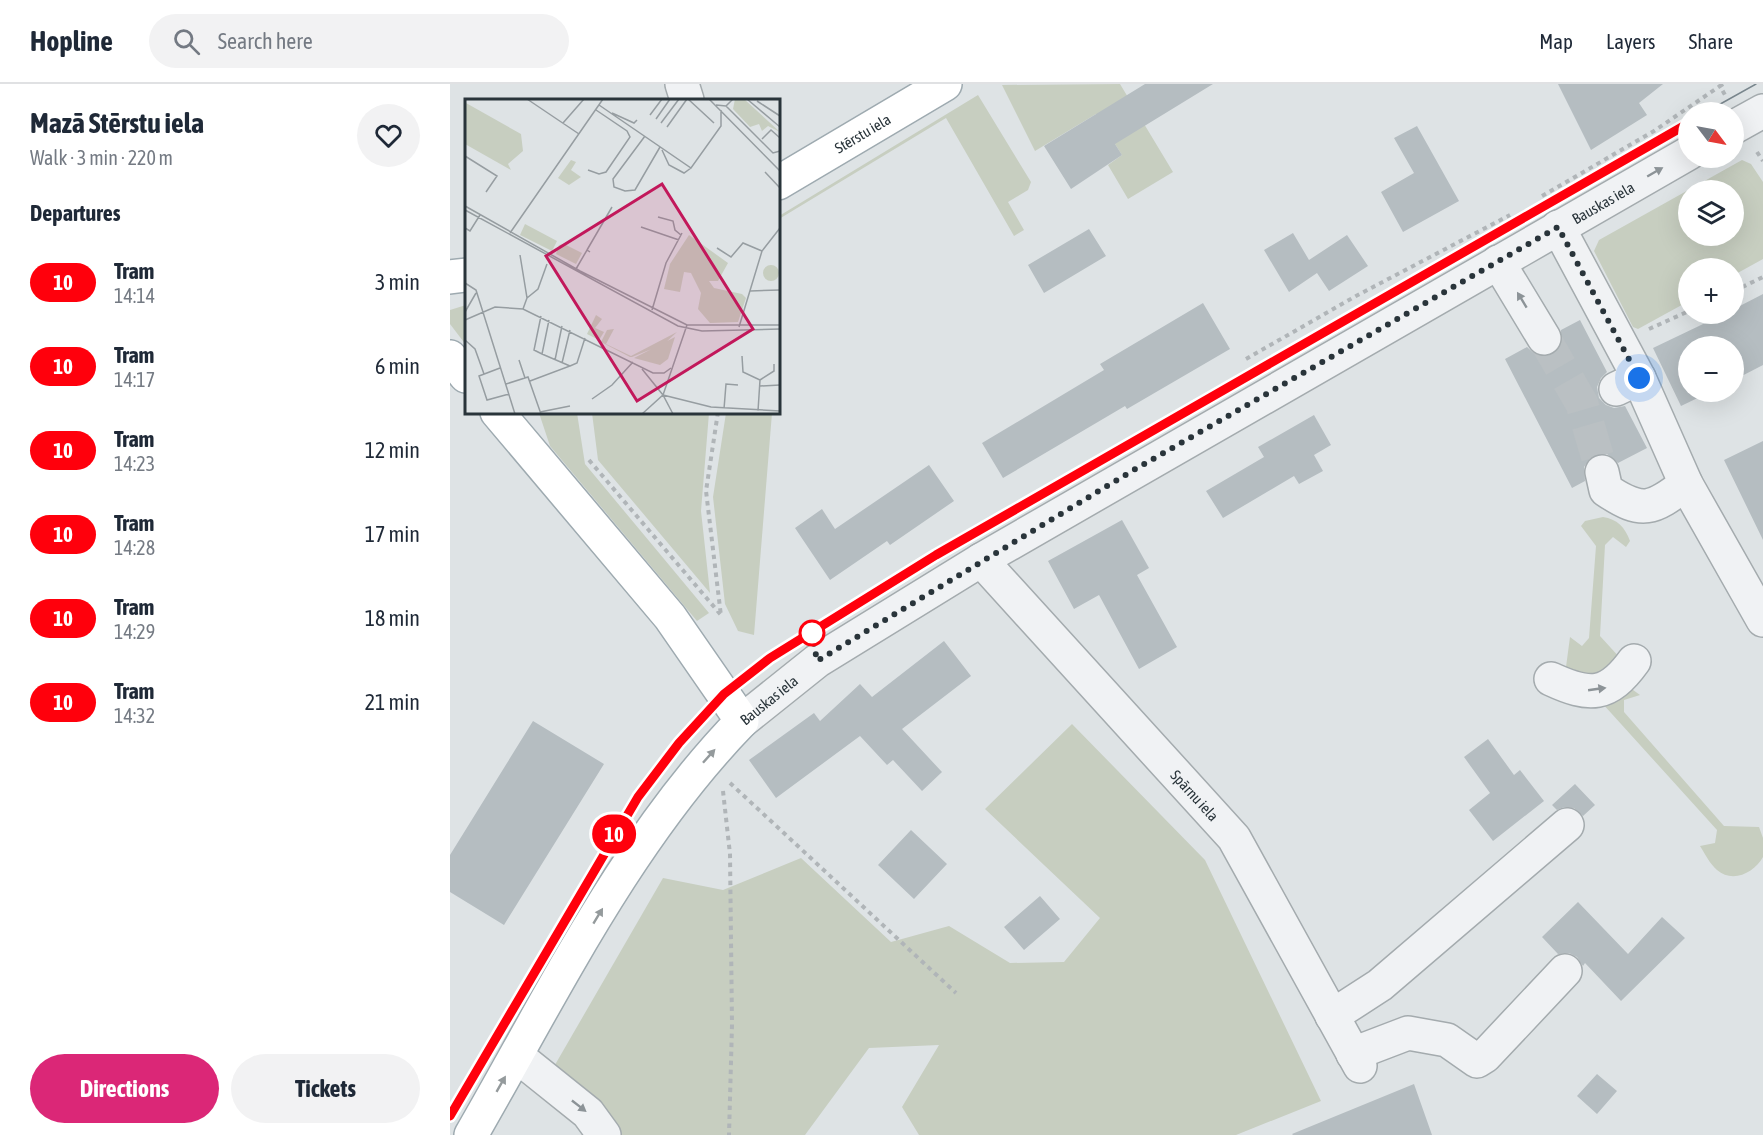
<!DOCTYPE html>
<meta charset="utf-8">
<style>
body{margin:0;font-family:"Asap Condensed",sans-serif;background:#f2f2f3;color:#1f2937;height:100vh;display:flex;flex-direction:column;font-size:22px;white-space:nowrap}
*{box-sizing:border-box;margin:0}
p{font-size:20px;color:#747a83}
.icon{flex:none;width:33px;height:33px;fill:none;stroke:currentColor;stroke-width:2;stroke-linecap:round;stroke-linejoin:round}
.map{position:relative;flex:1;overflow:hidden}
.panel{display:flex;flex-direction:column;background:#fff;width:450px}
.panel>*{flex:none}
.badge{padding:0 12px;border-radius:20px;font-size:21px;line-height:39px}
.needle{width:39px;rotate:122deg}
.controls{position:absolute;left:1228px;top:18px;display:grid;gap:12px}
.controls a{display:grid;place-items:center;width:66px;height:66px;border-radius:50%;background:#fff;box-shadow:0 6px 24px #0002;font-size:30px}
.you{position:absolute;width:30px;height:30px;margin:-15px;border:4px solid #fff;border-radius:50%;background:#1a73e8;box-shadow:0 0 0 9px #1a73e833}
.map>.badge{position:absolute;translate:-50% -50%;box-shadow:0 0 0 3px #fff}
h2{padding:0 30px;font-size:22px;line-height:54px}
.round{display:grid;place-items:center;flex:none;width:63px;height:63px;border-radius:32px;background:#f2f2f3}
.head{display:flex;align-items:center;justify-content:space-between;height:102px;padding:0 30px}
h1{font-size:28px;font-weight:700;line-height:45px}
.action{display:flex;gap:12px;margin-top:auto;padding:12px 30px}
.action a{flex:1;height:69px;border-radius:36px;background:#db2777;color:#fff;font-size:24px;font-weight:700;line-height:69px;text-align:center}
.action a+a{background:#f2f2f3;color:#1f2937}
ul{padding:0;list-style:none}
li{display:flex;align-items:center;gap:18px;height:84px;padding:0 30px}
li div{flex:1}
li b{display:block;font-size:22px}
li em{font-style:normal}
li .badge{min-width:66px;font-weight:700;text-align:center}
header{display:flex;align-items:center;gap:36px;box-sizing:border-box;height:84px;padding:0 30px;background:#fff;border-bottom:2px solid #e0e1e3}
header strong{font-size:28px}
nav{display:flex;gap:33px;margin-inline-start:auto;font-size:21px}
.search{width:420px;height:54px;background:#f2f2f3;display:flex;align-items:center;gap:15px;box-sizing:border-box;padding:0 21px;border-radius:33px;color:#747a83;font-size:22px}
main{display:flex;flex:1;min-height:0}
.map>svg:first-child{display:block}
.green{fill:#c7cec0;fill-rule:evenodd}
.building{fill:#b5bdc1}
.lines{fill:none;stroke-linecap:round;stroke-linejoin:round}
.minor-tunnel{stroke:#bac0c3;stroke-width:33;stroke-dasharray:33 16;stroke-linecap:butt}
.minor-casing{stroke:#a4abae;stroke-width:36}
.major-casing{stroke:#9eaab0;stroke-width:36}
.path{stroke:#b0b5b8;stroke-width:4;stroke-dasharray:4.5 4.5;stroke-linecap:butt}
.minor{stroke:#f0f2f4;stroke-width:33}
.major{stroke:#fff;stroke-width:33}
.tram{stroke:#79868d;stroke-width:1.5}
.oneway{fill:#8c9397}
.oneway2{fill:#949a9c}
.line-casing{stroke:#fff;stroke-width:14}
.line{stroke:#ff000c;stroke-width:9}
.walk{stroke:#29343a;stroke-width:6;stroke-dasharray:0 10.8}
.stop-dot{fill:#fff;stroke:#ff000c;stroke-width:3}
.labels{text-anchor:middle;dominant-baseline:central;stroke-width:4.5;stroke-linejoin:round;paint-order:stroke}
.street-label{font-size:15px;fill:#29343a;stroke:#edf1f3}
.inset-road{fill:none;stroke:#969da1;stroke-width:1.5}
.view{fill:#c2185b;fill-opacity:0.15;stroke:#c2185b;stroke-width:3}
.inset-edge{fill:none;stroke:#29343a;stroke-width:3}
</style>
<header>
<strong>Hopline</strong>
<div class="search"><svg class="icon" aria-label="search" viewBox="0 0 24 24"><circle cx="10" cy="10" r="6"/><path d="M15 15l6 6"/></svg>Search here</div>
<nav><a>Map</a><a>Layers</a><a>Share</a></nav>
</header>
<main>
<section class="panel">
<div class="head"><div><h1>Mazā Stērstu iela</h1><p>Walk · 3 min · 220 m</p></div><a class="round"><svg class="icon" aria-label="heart" viewBox="0 0 24 24"><path d="M12 20l-8-8c-3-5 5-10 8-4 3-6 11-1 8 4z"/></svg></a></div>
<h2>Departures</h2>
<ul>
<li><span class="badge" style="background:#ff000c;color:#fff">10</span><div><b>Tram</b><p>14:14</p></div><em>3 min</em></li>
<li><span class="badge" style="background:#ff000c;color:#fff">10</span><div><b>Tram</b><p>14:17</p></div><em>6 min</em></li>
<li><span class="badge" style="background:#ff000c;color:#fff">10</span><div><b>Tram</b><p>14:23</p></div><em>12 min</em></li>
<li><span class="badge" style="background:#ff000c;color:#fff">10</span><div><b>Tram</b><p>14:28</p></div><em>17 min</em></li>
<li><span class="badge" style="background:#ff000c;color:#fff">10</span><div><b>Tram</b><p>14:29</p></div><em>18 min</em></li>
<li><span class="badge" style="background:#ff000c;color:#fff">10</span><div><b>Tram</b><p>14:32</p></div><em>21 min</em></li>
</ul>
<div class="action"><a>Directions</a><a>Tickets</a></div>
</section>
<div class="map">
<svg width="1313" height="1051" viewBox="0 0 1313 1051">
<rect width="100%" height="100%" fill="#dee3e5"/>
<path class="green" d="M670,0L723,88L678,115L658,81L672,71L646,30L585,67L552,1Z
M528,11L581,98L578,106L558,118L574,146L564,152L496,34L329,135V132Z
M1292,76L1301,80L1313,98V175L1284,191V184H1239V217L1188,245L1183,243L1144,167L1149,156ZM1284,106V152H1239V106Z
M16,221V261L0,240V226Z
M89,329H127L135,380L259,529L247,537L100,362Z
M142,329H259L251,427L260,509L148,376Z
M276,329H322L304,551L288,547L275,520L263,413Z
M1153,433C1167,435 1175,443 1180,457L1176,463L1163,453L1155,461L1150,552L1171,575L1164,591L1129,592L1116,583L1120,553L1132,562L1139,554L1146,462L1131,442L1135,437Z
M1179,603L1190,611L1174,616V628L1274,742L1309,743L1313,754V773C1305,788 1283,800 1267,786C1260,780 1255,770 1250,762L1265,759L1267,746L1152,619L1123,621L1119,614Z
M622,640L755,776L871,1017L786,1051H469L452,1023L489,961L419,964L355,1051H172L152,1021L102,986L213,794L273,806L351,774L441,858L499,842L560,879L614,878L650,834L535,725Z"/>
<path class="building" d="M695,0H763L665,60L672,71L621,105L594,62Z
M1108,0H1213L1189,19L1197,31L1141,66Z
M967,42L1009,117L953,148L931,108L964,89L944,54Z
M639,145L656,172L594,209L578,181Z
M843,149L859,176L897,151L918,182L879,207L867,189L839,208L814,166Z
M1313,210V281L1284,296V262H1239V308H1260L1231,322L1203,264L1274,230H1284V225Z
M753,219L780,265L677,325L675,322L553,394L532,359L654,286L650,280Z
M1130,236L1157,288L1151,294L1147,303L1149,314L1156,321L1164,324L1175,322L1197,364L1168,379L1157,370H1149L1140,374L1134,383L1135,397L1122,404L1055,275L1077,263L1086,271L1094,273L1103,270L1111,262V246Z
M864,331L881,361L864,371L873,387L849,400L844,392L773,434L756,407L814,373L808,363Z
M1313,357V456L1274,376Z
M479,381L504,417L440,461L437,457L380,496L345,444L372,425L385,445Z
M672,436L699,484L687,491L727,563L689,585L649,511L624,525L598,477Z
M494,557L521,592L452,645L492,688L472,707L443,676L437,681L410,652L326,714L299,676L364,629L370,637L410,600L422,613Z
M83,637L154,680L54,841L0,808V771Z
M1038,655L1064,691L1070,686L1094,717L1043,757L1019,726L1040,709L1014,673Z
M1125,700L1145,721L1133,732L1124,724L1114,723L1107,726L1102,721Z
M461,746L497,780L464,815L428,781Z
M590,812L610,835L574,866L554,843Z
M1128,818L1178,870L1212,833L1235,854L1171,917L1135,879L1133,882L1127,873L1119,869L1108,870L1092,853Z
M1147,990L1167,1007L1147,1030L1127,1012Z
M964,1000L982,1051H843L842,1050Z"/>
<g class="lines">
<path class="minor-tunnel" d="M1094,254L1132,320L1152,388"/>
<defs>
<g id="minor">
<path d="M232,0L237,16"/>
<path d="M1284,43L1313,27"/>
<path d="M1108,143L1189,294L1166,305"/>
<path d="M1048,178L1094,254"/>
<path d="M1189,294L1236,400L1313,536"/>
<path d="M1152,388L1156,406C1193,431 1202,425 1236,400"/>
<path id="s1" d="M531,476L784,754L910,982"/>
<path d="M1101,595C1140,613 1158,613 1184,577"/>
<path id="s2" d="M292,637L367,577L531,476L1239,69"/>
<path d="M882,932L930,901L1117,741"/>
<path d="M903,970L958,949L997,956L1027,977L1035,972L1115,887"/>
<path d="M67,972L138,1029L154,1051"/>
</g>
<g id="major">
<path id="s3" d="M328,99L495,0"/>
<path d="M0,193L16,191"/>
<path d="M0,273L16,292"/>
<path d="M21,1051C103,909 177,755 292,637L220,533L47,328"/>
</g>
</defs>
<use href="#minor" class="minor-casing"/>
<use href="#major" class="major-casing"/>
<path class="path" d="M1273,0L1270,2L1275,11
M1307,68L1313,77
M1092,112L1204,47L1270,2
M1284,207L1313,193
M1199,245L1239,227
M796,275L906,212L1060,131
M268,328L256,407L271,532
M139,376L271,531
M280,699L506,909
M273,707L280,770L282,941L279,1051"/>
<use href="#minor" class="minor"/>
<use href="#major" class="major"/>
<path class="tram" d="M1256,28L1306,0
M0,1031L188,713L229,659L274,611L320,575L486,471L1239,39"/>
</g>
<defs><path id="oneway-solid" d="M-6-.8H1V-3.2L6.5 0L1 3.2V.8H-6Z" transform="scale(1.5)"/></defs>
<g class="oneway">
<use href="#oneway-solid" transform="translate(1205 88) rotate(-30)"/>
<use href="#oneway-solid" transform="translate(1072 216) rotate(-121)"/>
<use href="#oneway-solid" transform="translate(1147 605) rotate(-8)"/>
<use href="#oneway-solid" transform="translate(129 1022) rotate(38)"/>
</g>
<g class="oneway2">
<use href="#oneway-solid" transform="translate(259 672) rotate(-48)"/>
<use href="#oneway-solid" transform="translate(148 832) rotate(-59)"/>
<use href="#oneway-solid" transform="translate(51 1000) rotate(-60)"/>
</g>
<g class="lines">
<defs>
<path id="line" d="M0,1032L188,713L229,659L274,610L320,574L486,471L1239,39"/>
</defs>
<use href="#line" class="line-casing"/>
<use href="#line" class="line"/>
<path class="walk" d="M362,549L367,577L682,387L1108,143L1189,294"/>
</g>
<circle class="stop-dot" cx="362" cy="549" r="12"/>
<g class="labels">
<g class="street-label">
<text stroke="none"><textPath href="#s3" startOffset="98">Stērstu iela</textPath></text>
<text stroke="none"><textPath href="#s2" startOffset="1006">Bauskas iela</textPath></text>
<text stroke="none"><textPath href="#s2" startOffset="34">Bauskas iela</textPath></text>
<text stroke="none"><textPath href="#s1" startOffset="318">Spārnu iela</textPath></text>
</g>
</g>
<g transform="translate(15 15)">
<rect width="315" height="315" fill="#dee3e5"/>
<path d="M270,0H279L315,33L303,27L297,32L294,25L285,28L268,10ZM1,4L56,35L58,52L43,65L46,71L0,45ZM106,61L111,63L106,71L116,78L104,86L93,79ZM60,125L92,142L87,152L55,136ZM224,136L263,164L253,182H244L249,189L277,195L281,199L273,223L245,224L233,210L236,194L226,174L219,173L215,193L199,190L205,165ZM99,145L117,154L111,165L91,155L94,146ZM298 174a8 8 0 1 1 16 0a8 8 0 1 1-16 0ZM131,216L137,220L130,229L139,233L134,241L122,235ZM149,230L141,245L166,257L212,233L199,245L167,258H165L136,243L142,231ZM210,238L203,260L195,266L169,259Z" fill="#c7cec0"/>
<path class="inset-road" d="M62,0L114,35M223,0L249,24M244,0L315,72M282,0L315,28M292,2L315,17M134,6L226,69L256,27V11M251,6L261,7L268,0M261,7L308,54L315,52M147,14L169,24L172,21M185,16L197,0M191,20L205,0M98,24L119,0M196,24L214,0M202,28L222,0M180,37L148,80L149,88L160,92L170,91L195,48M297,40L306,31L315,39M197,51L204,66L219,74L226,69M0,57L32,77L21,93M123,71L134,75L141,73L165,38L162,32L131,11M300,73L315,89M0,107L115,172L222,226M0,111L213,227L237,232L315,230M193,118L208,122L210,131L216,136M176,128L214,141M0,129L5,132L15,116M45,134L138,0M252,149L266,158L278,144L297,152M122,151L147,108M55,156L62,199L58,210M111,170L122,151L125,153M0,184L11,191L50,315M285,192L315,191M62,199L73,190L82,165M187,211L201,164L217,134M0,213L11,194M76,217L69,251L77,255M0,221L30,208L58,210L188,274H199L206,269M274,228L297,152L315,129M0,241L10,250L19,275M277,257L278,273L295,281L293,312M54,261L60,279M90,261L97,227M97,264L105,231M105,267L112,264L120,239M35,269L14,277L22,301L44,295M177,270L198,296M295,281L309,272V265M65,282L105,267L77,255L84,221M41,285L63,278L76,315M295,287L315,286M198,296L222,226H315M198,296L246,308L315,312M127,300L147,286L168,263M259,310L261,285L273,286M75,313L105,307M177,315L198,296L208,315"/>
<path class="view" d="M197,85L288,230L172,302L81,157Z"/>
<rect width="315" height="315" class="inset-edge"/>
</g>
</svg>
<div class="controls">
<a><svg class="needle" viewBox="-14 -14 28 28"><path d="M0-13l5 13h-10z" fill="#e53935"/><path d="M0 13l5-13h-10z" fill="#747a83"/></svg></a>
<a><svg class="icon" aria-label="layers" viewBox="0 0 24 24"><path d="M12 4l9 5-9 5-9-5zM3 14l9 5 9-5"/></svg></a>
<a>+</a>
<a>−</a>
</div>
<div class="you" style="left:1189px;top:294px"></div>
<b class="badge" style="left:164px;top:750px;background:#ff000c;color:#fff">10</b>
</div>
</main>
